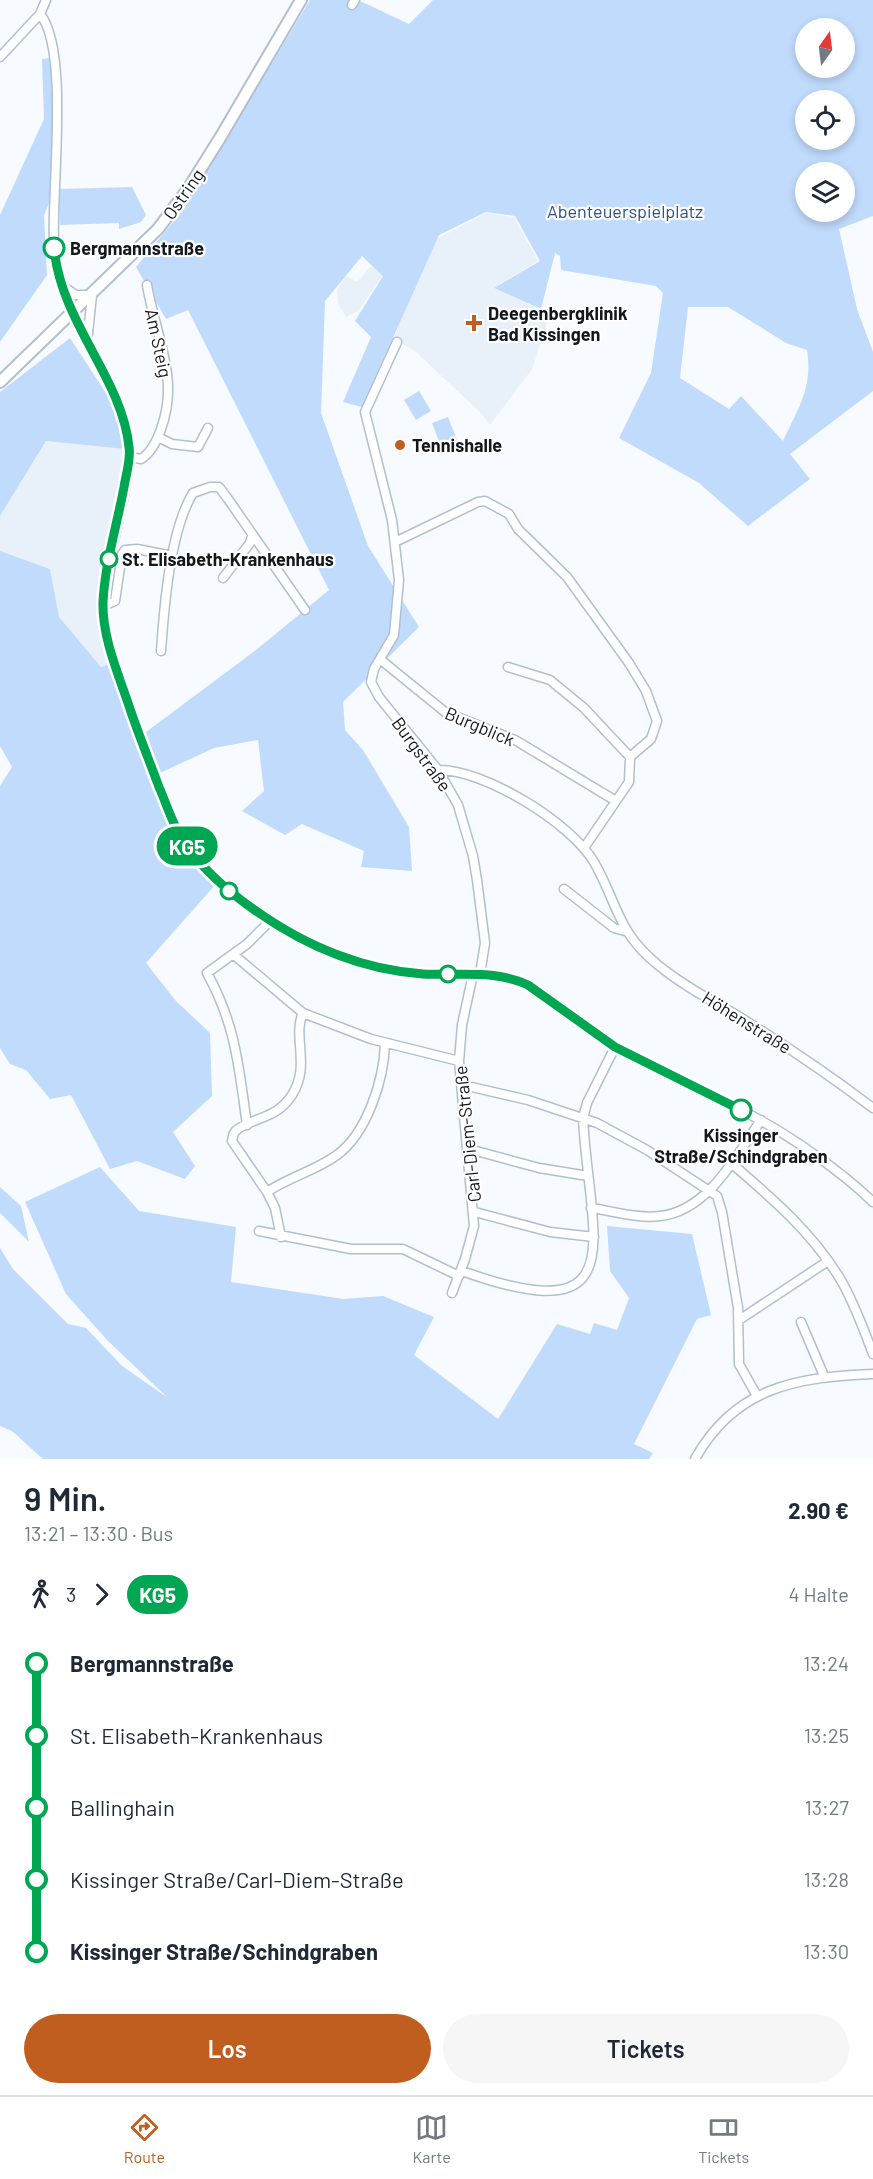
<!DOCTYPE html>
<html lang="de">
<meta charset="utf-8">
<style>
body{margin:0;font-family:Barlow,sans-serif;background:#f6f6f7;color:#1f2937;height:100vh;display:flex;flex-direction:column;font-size:22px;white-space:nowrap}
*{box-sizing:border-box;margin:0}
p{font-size:20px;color:#747a83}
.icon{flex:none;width:33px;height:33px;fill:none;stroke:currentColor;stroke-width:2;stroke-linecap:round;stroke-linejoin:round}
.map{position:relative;height:1459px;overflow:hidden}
.sheet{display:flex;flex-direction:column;background:#fff;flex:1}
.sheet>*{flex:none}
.badge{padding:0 12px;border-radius:20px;font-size:21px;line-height:39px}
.needle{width:39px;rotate:14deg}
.fabs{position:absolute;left:795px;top:18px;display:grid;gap:12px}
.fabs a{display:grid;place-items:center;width:60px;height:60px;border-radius:50%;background:#fff;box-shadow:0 3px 9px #0003;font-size:30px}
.map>.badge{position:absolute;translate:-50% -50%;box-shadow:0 0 0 3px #fff}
.legs{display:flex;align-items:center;gap:9px;height:66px;padding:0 24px;font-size:20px}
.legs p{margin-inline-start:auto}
.headline{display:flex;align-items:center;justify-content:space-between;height:102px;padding:0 24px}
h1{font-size:33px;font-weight:600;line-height:45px}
.action{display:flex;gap:12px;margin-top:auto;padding:12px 24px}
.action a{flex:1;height:69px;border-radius:36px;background:#bf5e1e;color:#fff;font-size:24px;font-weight:600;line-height:69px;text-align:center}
.action a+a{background:#f6f6f7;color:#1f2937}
ul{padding:0 24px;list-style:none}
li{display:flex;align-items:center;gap:21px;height:72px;font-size:22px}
li i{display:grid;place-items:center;width:9px;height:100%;margin:0 8px;background:currentColor}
li i::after{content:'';width:15px;height:15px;margin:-8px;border:4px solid;border-radius:50%;background:#fff}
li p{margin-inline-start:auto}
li:first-child i{background:linear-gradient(#0000 50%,currentColor 0)}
li:last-child i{background:linear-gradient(currentColor 50%,#0000 0)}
.tabs{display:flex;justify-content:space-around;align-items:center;height:84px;border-top:2px solid #e0e1e3;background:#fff;font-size:16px;color:#747a83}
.tabs a{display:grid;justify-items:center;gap:3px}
.tabs .active{color:#bf5e1e}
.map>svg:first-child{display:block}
.built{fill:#e8f0fa}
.green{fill:#c1dbfd;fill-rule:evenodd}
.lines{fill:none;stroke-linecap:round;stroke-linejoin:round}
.minor-casing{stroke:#b0bfd2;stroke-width:11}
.major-casing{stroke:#b0bfd2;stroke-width:14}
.minor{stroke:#fff;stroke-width:8}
.major{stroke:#fff;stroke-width:10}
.line-1-casing{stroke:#fff;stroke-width:14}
.line-1{stroke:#00a651;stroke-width:9}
.stop-1-dot{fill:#fff;stroke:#00a651;stroke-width:3}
.poi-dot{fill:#bf5e1e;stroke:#fff;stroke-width:2}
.labels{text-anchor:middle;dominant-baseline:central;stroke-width:4.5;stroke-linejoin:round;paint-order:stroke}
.street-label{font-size:18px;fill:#13181f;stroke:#fff}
.park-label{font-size:18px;fill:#295388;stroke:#fff}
.stop-label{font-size:18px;font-weight:bold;fill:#13181f;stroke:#fff;text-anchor:start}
.poi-label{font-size:18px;font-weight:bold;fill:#13181f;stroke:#fff;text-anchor:start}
</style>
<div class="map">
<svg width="873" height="1459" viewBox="0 0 873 1459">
<rect width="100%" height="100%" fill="#f7fafe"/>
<path class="built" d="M486,213L514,217L538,261L493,288L550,314L532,369L490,425L482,414L415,351L394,338L415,284L383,275L358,311L346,317L338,304L337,290L346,276L357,282L371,266L381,268Z
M46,441L125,449L98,612L110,664L101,667L59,617L50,569L0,551V516Z"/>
<path class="green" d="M310,0H358L409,24L433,0H873V216L839,229L857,309L873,352V391L790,454L810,479L748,526L699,483L619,438L651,373L663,293L656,286L561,270L560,256L555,253L541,309L494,288L540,261L515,216L486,212L439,235L362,407L343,402L371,337L355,321L383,276L362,256L325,301L321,413L368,546L419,627L343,702L345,730L363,750L409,827L412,871L361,867L364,851L302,824L285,835L242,811L264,791L258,740L214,748L160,773L146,732L256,650L329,590L188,310L166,319L136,267L184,209ZM806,28H844V68H806ZM806,100H844V140H806ZM806,172H844V212H806ZM688,307H728L786,343L807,350C813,387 798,409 783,441L741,396L729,409L680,378Z
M51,58L55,130L53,194L44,215L47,275L0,342V215L44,119L42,59Z
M132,187L146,215L141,222L119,229V223L60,225L59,189Z
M70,338L113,404L125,449L46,441L0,516V392Z
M419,391L431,411L416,420L404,400Z
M448,417L460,448L444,454L432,423Z
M0,551L50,569L59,617L101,667L110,664L172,828L215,885L146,963L176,1001L210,1033L212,1096L173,1132L195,1166L185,1179L137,1161L110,1169L71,1095L50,1099L26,1070L10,1064L0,1048V786L12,767L0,746Z
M100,1167L139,1211L236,1227L231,1282L343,1299L383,1296L434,1317L414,1355L498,1419L557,1324L590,1334L594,1323L617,1330L629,1298L610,1271L607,1226L692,1234L711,1315L697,1319L634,1444L653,1453L649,1459H43L12,1431L0,1426V1248L13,1269L68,1324L86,1328L122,1366L168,1398L108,1341L66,1294L25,1202Z
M0,1187L21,1206L29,1242L0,1213Z"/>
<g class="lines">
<defs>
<path id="minor" d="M352,5L355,0
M40,14C70,50 51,193 54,244C58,316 114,368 128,437C135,472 110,546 105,585C97,646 134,721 156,777C165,799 172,825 186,845C239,916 334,966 421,973C451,976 483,969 513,978C546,989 584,1029 617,1048C662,1074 712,1093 758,1119C795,1139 843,1173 873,1202
M0,57L40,14L46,0
M61,285L76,295H92L87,343
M397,342L365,412L392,520L399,580L394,635L374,669L371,682L379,697L438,770L458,805L473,856L477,880L485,943L480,974
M158,437L172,444L198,447L208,428
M129,457L141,459C159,448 168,411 168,391C169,361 152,316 147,285
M395,542L478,502L485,501L509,514L518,529L567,577L629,663L646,691L657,721L651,739L630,757
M223,578L250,543L252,536
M103,606L115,601L122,554L125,550L137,549L172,556
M161,651C164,608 170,530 193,493L210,487H219L228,499L305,610
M381,660L445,712L515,740L616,801
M508,667L550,680L584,708L630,757L629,782L584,848
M438,770C484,769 571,823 594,862C618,904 617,932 658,965C682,985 711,1000 738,1016C785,1045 829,1075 873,1108
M564,889L614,928L625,931
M234,955L303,1013L371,1039L459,1061
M463,1085L528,1100L597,1123L647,1150L717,1196L722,1212L738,1308L739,1364L757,1396
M247,1125C239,1069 236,1025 207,973L247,944L271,920
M469,1149L539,1168L588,1176
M731,1163C772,1198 814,1234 842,1282C855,1305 864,1330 873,1354
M267,1192C289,1177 315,1171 337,1155C367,1133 384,1080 385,1043
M591,1208C613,1211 638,1219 660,1216C708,1211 736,1156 761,1120
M475,1212L550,1232L594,1237
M259,1231L351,1249H403L459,1276
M281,1237L275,1208L267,1192L232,1141C233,1136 233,1132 238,1129C258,1116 277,1118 292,1095C311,1065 292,1036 303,1013
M462,1271C637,1334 589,1237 583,1118L587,1103L615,1047
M452,1293L465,1259L474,1226L459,1061L462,1025L473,974
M739,1320L828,1261
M801,1322L824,1376
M695,1459C735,1387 797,1377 873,1374"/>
<path id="major" d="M0,382L158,229L188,189L220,138L301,0"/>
</defs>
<use href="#minor" class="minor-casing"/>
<use href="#major" class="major-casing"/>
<use href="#minor" class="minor"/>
<use href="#major" class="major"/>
</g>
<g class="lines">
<defs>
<path id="line-1" d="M54,248C61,323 122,378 129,447C131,460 126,474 124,487C117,525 105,563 103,602C102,637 118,673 129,706C138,733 149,760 159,787C167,805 173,826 184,842C215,889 286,936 338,955C364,965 395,972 423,974C459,976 494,969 528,985L615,1047L741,1110"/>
</defs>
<use href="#line-1" class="line-1-casing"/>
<use href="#line-1" class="line-1"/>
</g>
<g class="stop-1-dot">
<circle cx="54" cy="248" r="10"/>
<circle cx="109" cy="559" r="8"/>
<circle cx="229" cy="891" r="8"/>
<circle cx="448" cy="974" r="8"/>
<circle cx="741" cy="1110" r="10"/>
</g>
<g class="poi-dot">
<path d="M471 314h6v6h6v6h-6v6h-6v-6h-6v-6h6z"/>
<circle cx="400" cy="445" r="6"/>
</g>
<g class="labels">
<g class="street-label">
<text transform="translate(183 194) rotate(-55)">Ostring</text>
<text transform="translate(159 343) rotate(78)">Am Steig</text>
<text transform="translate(480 726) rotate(23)">Burgblick</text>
<text transform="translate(422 754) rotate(54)">Burgstraße</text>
<text transform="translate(747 1022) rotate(32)">Höhenstraße</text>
<text transform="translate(467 1134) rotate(-96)">Carl-Diem-Straße</text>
</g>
<g class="park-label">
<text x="625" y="211">Abenteuerspielplatz</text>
</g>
<g class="stop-label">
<text x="70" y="248">Bergmannstraße</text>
<text x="122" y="559">St. Elisabeth-Krankenhaus</text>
<text x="741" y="1135" text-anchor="middle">Kissinger<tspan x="741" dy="21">Straße/Schindgraben</tspan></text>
</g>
<g class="poi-label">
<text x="488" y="313">Deegenbergklinik<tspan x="488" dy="21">Bad Kissingen</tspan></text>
<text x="412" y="445">Tennishalle</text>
</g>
</g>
</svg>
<div class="fabs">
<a><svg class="needle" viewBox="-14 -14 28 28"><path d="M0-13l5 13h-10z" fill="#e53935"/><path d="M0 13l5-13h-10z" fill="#747a83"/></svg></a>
<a><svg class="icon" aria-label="locate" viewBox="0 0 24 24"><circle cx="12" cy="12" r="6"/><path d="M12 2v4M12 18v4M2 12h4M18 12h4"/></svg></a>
<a><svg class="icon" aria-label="layers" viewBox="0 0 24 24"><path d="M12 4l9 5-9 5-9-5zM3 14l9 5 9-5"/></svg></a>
</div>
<b class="badge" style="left:187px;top:846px;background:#00a651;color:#fff">KG5</b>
</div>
<section class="sheet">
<div class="headline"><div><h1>9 Min.</h1><p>13:21 – 13:30 · Bus</p></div><b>2.90 €</b></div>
<div class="legs"><svg class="icon" aria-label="walk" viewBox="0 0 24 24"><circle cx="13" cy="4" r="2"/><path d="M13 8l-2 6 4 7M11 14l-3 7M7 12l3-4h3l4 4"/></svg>3<svg class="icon" aria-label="forward" viewBox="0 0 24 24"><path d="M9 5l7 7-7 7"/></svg><b class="badge" style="background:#00a651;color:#fff">KG5</b><p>4 Halte</p></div>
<ul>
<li><i style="color:#00a651"></i><b>Bergmannstraße</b><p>13:24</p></li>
<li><i style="color:#00a651"></i><span>St. Elisabeth-Krankenhaus</span><p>13:25</p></li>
<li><i style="color:#00a651"></i><span>Ballinghain</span><p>13:27</p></li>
<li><i style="color:#00a651"></i><span>Kissinger Straße/Carl-Diem-Straße</span><p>13:28</p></li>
<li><i style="color:#00a651"></i><b>Kissinger Straße/Schindgraben</b><p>13:30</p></li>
</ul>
<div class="action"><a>Los</a><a>Tickets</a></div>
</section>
<nav class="tabs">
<a class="active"><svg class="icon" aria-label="directions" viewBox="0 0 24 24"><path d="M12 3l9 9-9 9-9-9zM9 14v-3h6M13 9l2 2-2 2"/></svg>Route</a>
<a><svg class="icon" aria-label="map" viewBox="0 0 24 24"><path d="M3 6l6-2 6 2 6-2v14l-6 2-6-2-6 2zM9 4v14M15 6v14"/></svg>Karte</a>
<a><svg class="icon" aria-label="tickets" viewBox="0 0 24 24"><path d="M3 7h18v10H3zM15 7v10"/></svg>Tickets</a>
</nav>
